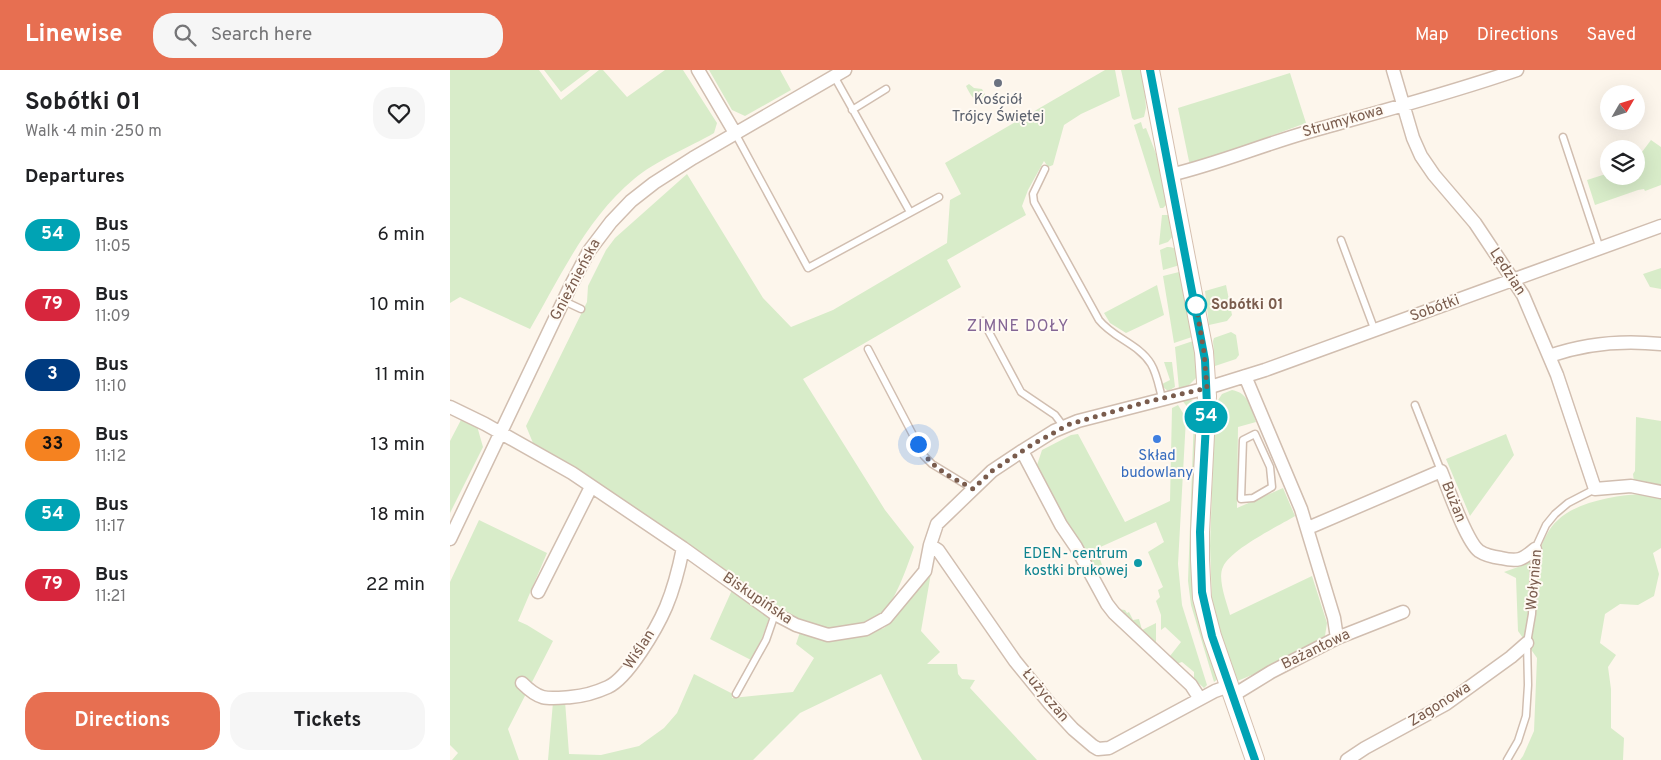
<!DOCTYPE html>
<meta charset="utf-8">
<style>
body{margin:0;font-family:Overpass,sans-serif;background:#f6f6f6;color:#202124;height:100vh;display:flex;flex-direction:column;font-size:19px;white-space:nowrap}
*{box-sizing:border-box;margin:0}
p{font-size:16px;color:#757577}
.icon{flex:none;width:28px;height:28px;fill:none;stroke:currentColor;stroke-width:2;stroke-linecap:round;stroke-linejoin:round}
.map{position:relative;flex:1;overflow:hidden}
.details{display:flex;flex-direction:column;background:#fff;width:450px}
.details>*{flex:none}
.badge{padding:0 10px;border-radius:16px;font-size:18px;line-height:32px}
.needle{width:32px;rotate:51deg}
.tools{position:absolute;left:1150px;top:15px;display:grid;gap:10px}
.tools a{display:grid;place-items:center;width:45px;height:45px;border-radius:50%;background:#fff;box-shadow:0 5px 20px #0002;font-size:25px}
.you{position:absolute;width:25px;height:25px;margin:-12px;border:4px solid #fff;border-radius:50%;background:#1a73e8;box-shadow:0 0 0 8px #1a73e833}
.map>.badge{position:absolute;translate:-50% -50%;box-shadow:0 0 0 2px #fff}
h2{padding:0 25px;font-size:19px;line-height:45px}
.round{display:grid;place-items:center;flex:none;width:52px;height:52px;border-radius:20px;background:#f6f6f6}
.headline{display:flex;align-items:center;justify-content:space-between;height:85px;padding:0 25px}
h1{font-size:24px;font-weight:700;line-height:38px}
.cta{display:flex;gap:10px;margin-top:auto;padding:10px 25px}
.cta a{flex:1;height:58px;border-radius:20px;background:#e76f51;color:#fff;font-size:20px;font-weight:700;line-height:58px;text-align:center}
.cta a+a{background:#f6f6f6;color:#202124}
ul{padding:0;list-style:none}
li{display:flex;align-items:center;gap:15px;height:70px;padding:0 25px}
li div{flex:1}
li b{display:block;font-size:19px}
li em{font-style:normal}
li .badge{min-width:55px;font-weight:700;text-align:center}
header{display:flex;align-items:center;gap:30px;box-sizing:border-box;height:70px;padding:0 25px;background:#e76f51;color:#fff}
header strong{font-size:24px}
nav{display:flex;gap:28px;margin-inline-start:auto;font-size:18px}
.search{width:350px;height:45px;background:#f6f6f6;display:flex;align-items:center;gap:12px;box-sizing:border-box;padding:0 18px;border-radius:20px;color:#757577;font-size:19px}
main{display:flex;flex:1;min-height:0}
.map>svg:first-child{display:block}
.green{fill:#d8ecc9}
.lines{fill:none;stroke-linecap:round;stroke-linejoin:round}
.service-casing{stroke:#d1beb0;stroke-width:9}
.minor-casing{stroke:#d1beb0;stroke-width:15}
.secondary-casing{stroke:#d6c0b0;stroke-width:20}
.service{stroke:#fff;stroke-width:6}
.minor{stroke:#fff;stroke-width:12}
.secondary{stroke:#fff;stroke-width:18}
.line-casing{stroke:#fff;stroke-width:11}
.line{stroke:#00a3b4;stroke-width:8}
.walk{stroke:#7a5c4d;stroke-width:5;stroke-dasharray:0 9}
.worship-dot{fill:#6b7280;stroke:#fffaf3;stroke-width:2}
.stop-dot{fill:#fff;stroke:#00a3b4;stroke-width:2.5}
.shop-dot{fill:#3f7fe0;stroke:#fffaf3;stroke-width:2}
.culture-dot{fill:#0f9aa8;stroke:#fffaf3;stroke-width:2}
.labels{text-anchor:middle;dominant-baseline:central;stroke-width:4;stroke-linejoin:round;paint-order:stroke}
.worship-label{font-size:15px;fill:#5b616d;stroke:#fffaf3}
.street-label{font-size:15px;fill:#7a5c4d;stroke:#fffaf3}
.stop-label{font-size:15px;font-weight:bold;fill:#7a5c4d;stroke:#fffaf3;text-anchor:start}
.shop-label{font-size:15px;fill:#366cbe;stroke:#fffaf3}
.culture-label{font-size:15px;fill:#0d838f;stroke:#fffaf3;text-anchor:end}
.neighbourhood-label{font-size:16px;letter-spacing:1px;fill:#846695;stroke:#fffaf3}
</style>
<header>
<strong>Linewise</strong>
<div class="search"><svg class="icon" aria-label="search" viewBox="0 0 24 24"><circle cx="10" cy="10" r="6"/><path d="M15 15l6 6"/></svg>Search here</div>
<nav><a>Map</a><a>Directions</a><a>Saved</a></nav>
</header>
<main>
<section class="details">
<div class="headline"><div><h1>Sobótki 01</h1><p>Walk · 4 min · 250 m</p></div><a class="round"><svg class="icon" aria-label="heart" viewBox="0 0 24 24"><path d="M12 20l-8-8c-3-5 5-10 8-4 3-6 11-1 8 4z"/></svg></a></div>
<h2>Departures</h2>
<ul>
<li><span class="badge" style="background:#00a3b4;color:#fff">54</span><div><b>Bus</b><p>11:05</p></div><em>6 min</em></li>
<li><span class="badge" style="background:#d7263d;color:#fff">79</span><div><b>Bus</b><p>11:09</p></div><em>10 min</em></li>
<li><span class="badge" style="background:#003b80;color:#fff">3</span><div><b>Bus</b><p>11:10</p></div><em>11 min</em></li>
<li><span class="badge" style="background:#f58220;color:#111">33</span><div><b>Bus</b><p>11:12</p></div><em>13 min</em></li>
<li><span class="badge" style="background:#00a3b4;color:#fff">54</span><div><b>Bus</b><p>11:17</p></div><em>18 min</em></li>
<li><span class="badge" style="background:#d7263d;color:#fff">79</span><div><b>Bus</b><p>11:21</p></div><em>22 min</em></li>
</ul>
<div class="cta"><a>Directions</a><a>Tickets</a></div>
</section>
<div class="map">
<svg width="1211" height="690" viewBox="0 0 1211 690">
<rect width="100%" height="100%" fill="#fdf6ec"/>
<path class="green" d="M0,0H89L111,30L149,0H153L177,27L215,0H233L267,53L264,63C240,77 205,91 184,109C137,148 110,207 80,259L10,227L0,233Z
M94,0H140L111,22Z
M259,0H330L341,20L295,46L282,40Z
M655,0H665L670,26L631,44L614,55L603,95L598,97L594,91L578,120L572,136L576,145L497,190L511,217L353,309L435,440L464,477C457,497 445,534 428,547C421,553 379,560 370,557C331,544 300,517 266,495C205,454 144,414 83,373L76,356L137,232L138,216L156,180L165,168L237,104L313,228L341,257L383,240L497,173L500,130L511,124L495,93Z
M671,0H693L696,38L694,47L684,50L682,48Z
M840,3L856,53L740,96L728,38Z
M519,14L524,18L532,19L539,32C526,36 521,26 516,16Z
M691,52L693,59L696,58L710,94L718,133L713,138H710L684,55Z
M1201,70L1211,77V115L1195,121L1194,119L1188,120L1145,135L1137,110L1159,103V106H1186V90Z
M712,145H718L722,147L723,166L718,172L709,175Z
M717,177C729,176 729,186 730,195L713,200L710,180Z
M1211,198V219L1200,217L1193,204Z
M733,201L744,262L742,267L724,273L713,206Z
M707,215L714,245L676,263L660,253L654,243Z
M776,215L782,245L777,251L759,255L755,221Z
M781,262L786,265L789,285L786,289L765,296L763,271L764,268Z
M746,270L748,306L739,315L729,319L725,277Z
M714,292H722L725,317L718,321L713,317L712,314L720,310Z
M782,320C799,323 801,338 806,352L788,357L787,438L833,418L845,446C827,457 781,479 773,497C767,509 777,533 780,545L862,506L877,553L875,566L821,597L785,612L767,554L762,532L760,476L765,335L772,324Z
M737,329C743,330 746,332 749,338L744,508L769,608L764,612L741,535L738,511L744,346L732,330Z
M728,335L736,348L728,494L732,535L757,615L754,618L744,609V602L732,592L726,594L720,586L731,572L715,557L711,560V545L706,531L710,527L708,520L713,517L698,482L714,472L706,452L646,479L654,500L647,506L611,447L587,395L592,380L621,365L628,364L675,452L720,431L722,338Z
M1186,347L1211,351V415L1184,412L1183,404L1185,401Z
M12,348L27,356L33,377L0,443V371Z
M1056,364L1064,385L1020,446L996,389Z
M1192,424L1211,428V478L1203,483L1209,504L1204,526L1188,535L1170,534L1155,544L1150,573L1166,585L1158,597L1161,619V658L1174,668L1173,690H1070L1073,686L1084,661L1087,588L1068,561L1066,508L1054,502C1065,498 1077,495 1085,486C1091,481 1092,472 1096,466C1099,460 1103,454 1108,450C1126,432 1167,425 1192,424Z
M29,450L97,483L68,551L77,555L103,571L58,659L69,690H2L8,683L0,675V512Z
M481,503L471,561L490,582L477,594H507L508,604L512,609L525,610L520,618L587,690H472L431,604L350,643L303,690H98L103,632L115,631L119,684L151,685L189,676L214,658L227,643L244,604L283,624L282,628L343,622L364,588L346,574L350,562L372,569L388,570L409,566L434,558L445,548L450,538Z
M282,520L314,540L319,548L312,568L301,590L260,569Z
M667,539L675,540L677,543L679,542L683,550L689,549L692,560L706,553V572L704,574Z"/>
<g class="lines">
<defs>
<path id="service" d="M384,6L460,142
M402,40L436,19
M285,63L358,198L489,127
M1113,67L1150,179
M595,99L583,124L584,132L649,250C663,268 689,274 701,294C707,304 709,317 712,328
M891,170L925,261
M114,231L131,239
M533,251L571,322L605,345L614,357
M418,279L474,386L482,394L523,419
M965,335L991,401
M805,364L820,397L822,417L803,428L791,429L793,370Z
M286,624L316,570L325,544
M1057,690L1068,671L1076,646L1078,615L1077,573L1082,544L1085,479L1096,455L1105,444L1118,433L1145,419"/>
<path id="minor" d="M248,0L285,63
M943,0L963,68L971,86L984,105L1025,153L1073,225L1107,305L1145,419L1181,416L1211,422
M720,105C767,94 812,75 858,62C928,42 998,24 1067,0
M1099,286C1136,273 1173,270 1211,274
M795,306L851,439L884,548L887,568
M0,337L35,354L122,403L233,478L325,544L346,555L378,565L416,559L436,548L475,501L480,475L487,454L542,401L572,381L604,361L628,351L757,318L815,300L1211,156
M572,381L611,455L626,477L657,534L664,543L741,615L750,629
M858,458L991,401C998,418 1016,471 1029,481C1035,485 1043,487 1051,488C1068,492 1072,490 1085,479
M0,469L121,215L139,181L161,152L181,131L204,113L243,88L395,0
M480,475L488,480L565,591L600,634L623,659L643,676L648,679L659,678L765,621L779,616
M88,522L141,417
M72,613C90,631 97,629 121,627C133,626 147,622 158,617C178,608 207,558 216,537C224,518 229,498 233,478
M782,626L821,602L887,568L953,542
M897,690L915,678L996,634L1061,587L1077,573"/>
<path id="secondary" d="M700,0L754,282L757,326L750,462V490L752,528L762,566L805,690"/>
</defs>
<use href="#service" class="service-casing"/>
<use href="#minor" class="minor-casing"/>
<use href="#secondary" class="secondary-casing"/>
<use href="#service" class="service"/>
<use href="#minor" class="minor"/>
<use href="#secondary" class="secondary"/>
</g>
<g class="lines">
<defs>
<path id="line" d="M700,0L755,290L757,336L750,462L752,522L762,566L805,690"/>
</defs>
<use href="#line" class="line-casing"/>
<use href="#line" class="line"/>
<path class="walk" d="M468,374C481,399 500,406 523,419L542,401L583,374L620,354L696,332L757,318L754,282L746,235"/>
</g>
<circle class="worship-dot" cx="548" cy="13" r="5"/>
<circle class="stop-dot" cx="746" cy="235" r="10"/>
<circle class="shop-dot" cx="707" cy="369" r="5"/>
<circle class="culture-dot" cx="688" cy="493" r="5"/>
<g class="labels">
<g class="worship-label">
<text x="548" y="30">Kościół<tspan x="548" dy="17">Trójcy Świętej</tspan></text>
</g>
<g class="street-label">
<text transform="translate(893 52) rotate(-16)">Strumykowa</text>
<text transform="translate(1057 202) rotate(57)">Lędzian</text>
<text transform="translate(126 210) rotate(-62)">Gnieźnieńska</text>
<text transform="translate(985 239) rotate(-20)">Sobótki</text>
<text transform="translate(1003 432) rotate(68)">Bużan</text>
<text transform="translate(1085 510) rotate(-85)">Wołynian</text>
<text transform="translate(307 529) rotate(34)">Biskupińska</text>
<text transform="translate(190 580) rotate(-57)">Wiślan</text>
<text transform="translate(866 580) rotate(-26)">Bażantowa</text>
<text transform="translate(595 626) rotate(50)">Łużyczan</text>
<text transform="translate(990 635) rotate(-32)">Zagonowa</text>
</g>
<g class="stop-label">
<text x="761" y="235">Sobótki 01</text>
</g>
<g class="shop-label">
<text x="707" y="386">Skład<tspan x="707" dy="17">budowlany</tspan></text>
</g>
<g class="culture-label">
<text x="678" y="484">EDEN- centrum<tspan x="678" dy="17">kostki brukowej</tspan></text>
</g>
<g class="neighbourhood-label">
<text x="568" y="257">ZIMNE DOŁY</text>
</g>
</g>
</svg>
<div class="tools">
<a><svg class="needle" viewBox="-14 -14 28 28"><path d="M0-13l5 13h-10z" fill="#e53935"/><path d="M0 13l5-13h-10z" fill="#757577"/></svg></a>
<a><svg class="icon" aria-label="layers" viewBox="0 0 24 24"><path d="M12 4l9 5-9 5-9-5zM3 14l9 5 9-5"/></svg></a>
</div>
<div class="you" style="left:468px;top:374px"></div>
<b class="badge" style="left:756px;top:347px;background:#00a3b4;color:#fff">54</b>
</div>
</main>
